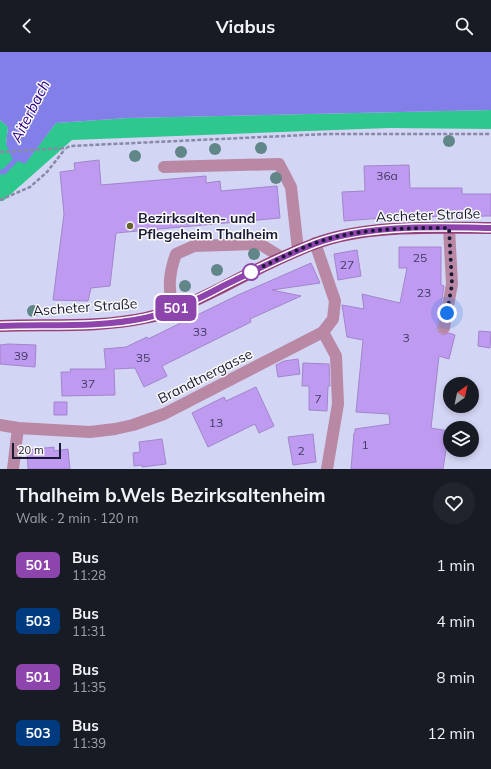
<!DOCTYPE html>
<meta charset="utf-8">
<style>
body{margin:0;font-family:Mulish,sans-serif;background:#20242c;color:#f1f3f6;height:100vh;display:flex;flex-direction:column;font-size:15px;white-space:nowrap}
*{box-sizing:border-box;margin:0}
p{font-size:13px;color:#9ea1a6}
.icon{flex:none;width:22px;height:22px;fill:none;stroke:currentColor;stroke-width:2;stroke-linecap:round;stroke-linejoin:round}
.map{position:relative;height:417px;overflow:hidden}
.drawer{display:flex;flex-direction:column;background:#171b24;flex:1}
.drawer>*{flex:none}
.badge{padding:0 8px;border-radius:6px;font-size:14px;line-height:26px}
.needle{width:26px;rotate:33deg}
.buttons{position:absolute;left:443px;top:325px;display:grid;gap:8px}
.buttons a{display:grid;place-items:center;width:36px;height:36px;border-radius:50%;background:#171b24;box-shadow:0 2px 6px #0003;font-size:20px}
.scale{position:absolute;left:12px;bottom:10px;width:49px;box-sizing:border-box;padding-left:4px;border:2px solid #191935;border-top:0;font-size:11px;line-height:14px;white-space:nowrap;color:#191935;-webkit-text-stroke:3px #f9f9f9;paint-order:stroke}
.you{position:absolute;width:20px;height:20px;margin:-10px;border:3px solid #fff;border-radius:50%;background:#1a73e8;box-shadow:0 0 0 6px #1a73e833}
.map>.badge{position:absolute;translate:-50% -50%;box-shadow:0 0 0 2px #fff}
.round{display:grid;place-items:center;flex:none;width:42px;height:42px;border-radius:21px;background:#20242c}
.head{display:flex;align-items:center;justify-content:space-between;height:68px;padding:0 16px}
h1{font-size:19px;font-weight:700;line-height:30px}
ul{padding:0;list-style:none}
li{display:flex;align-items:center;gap:12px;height:56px;padding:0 16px}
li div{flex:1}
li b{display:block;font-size:15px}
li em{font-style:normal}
li .badge{min-width:44px;font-weight:700;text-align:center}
header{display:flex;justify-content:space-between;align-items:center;height:52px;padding:0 16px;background:#171b24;font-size:18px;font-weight:700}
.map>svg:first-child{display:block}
.green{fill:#2ec78d}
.water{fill:#827fe9}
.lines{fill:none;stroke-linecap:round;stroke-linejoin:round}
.stream{stroke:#827fe9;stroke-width:5}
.building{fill:#be9bf0;stroke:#a285cc}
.path{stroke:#8889a7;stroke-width:2.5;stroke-dasharray:4 2;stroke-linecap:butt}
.minor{stroke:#b888a5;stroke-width:12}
.major{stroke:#954179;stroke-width:12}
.tree{fill:#618688}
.line-casing{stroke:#fff;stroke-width:9}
.line{stroke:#8e44ad;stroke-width:6}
.walk{stroke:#191935;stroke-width:4;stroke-dasharray:0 7.2}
.poi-dot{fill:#67612d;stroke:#f9f9f9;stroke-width:1.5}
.stop-dot{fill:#fff;stroke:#8e44ad;stroke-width:2}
.labels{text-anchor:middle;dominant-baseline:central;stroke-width:3;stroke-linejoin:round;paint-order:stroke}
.number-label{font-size:12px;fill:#423a64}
.street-label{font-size:14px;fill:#191935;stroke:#f9f9f9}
.poi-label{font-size:14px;font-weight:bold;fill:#191935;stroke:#f9f9f9;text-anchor:start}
.water-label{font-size:15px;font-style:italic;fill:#2d0087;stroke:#f9f9f9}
</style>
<header><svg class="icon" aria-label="back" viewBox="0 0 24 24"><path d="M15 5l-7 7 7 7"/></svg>Viabus<svg class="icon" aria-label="search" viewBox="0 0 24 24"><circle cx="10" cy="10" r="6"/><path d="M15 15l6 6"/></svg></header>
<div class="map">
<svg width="491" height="417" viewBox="0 0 491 417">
<rect width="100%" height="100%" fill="#d3d5f4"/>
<path class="green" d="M491,58V77L389,76L72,88L3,149H0V68L8,75L6,92L25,111L56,71L128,66Z"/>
<path class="water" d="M0,0H491V58L128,66L56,71L25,112L12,106L6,92L8,75L0,68Z"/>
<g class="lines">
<path class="stream" d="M0,120H4L20,103"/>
</g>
<path class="building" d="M99,108L101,133L206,124V131L220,129L221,139L277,134L280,166L116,181L110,234L91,236L88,249L53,248L64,162L60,120L75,118L74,111Z
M409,113L410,136H462V142H491V164L395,165L344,169L342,140L365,139L364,114Z
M399,195H441V233L444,234L437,278L442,283L449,281L455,283L449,307L439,304L431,376L449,379L443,417H351L354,381H355V377L390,372L389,362L356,360L363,288L347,285L342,253L364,257L362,242L400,251L407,216H399Z
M357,198L361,224L338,228L334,202Z
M311,211L320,231L272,238L301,244L250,267L251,270L162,314L167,324L144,335L135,316L114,317L115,343L62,344L61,320H71L70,317H106L104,297L126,295L147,285L148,287L238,243Z
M479,279L491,280L490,296L478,294Z
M8,292L36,293L35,315L0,312V293Z
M298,307L300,322L278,325L276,313L284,309Z
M303,311L329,312L330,334H328L327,359L309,358V334H302Z
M256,335L274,374L259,381L255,372L208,395L192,361L224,345L226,349Z
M54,350H67V363H54Z
M313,382L316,410L293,413L288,385Z
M162,387L166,412L142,415V413L134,414L133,401L140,400L139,390Z
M54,395V399L68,397L70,417H28L27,398Z"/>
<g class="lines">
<path class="path" d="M0,100L66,96L70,94L327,82H491
M0,148L30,135L47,120L65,97"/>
<path class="minor" d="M164,115L279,112L291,135L298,198
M172,258C169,235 168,224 176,202L194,194L260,192L281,205
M444,276L452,232L449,176
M323,280L336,304L338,352L327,417
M0,373L18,376L90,380L115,377L133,373L164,362L323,280L333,267L335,249L315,191
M13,417L18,376"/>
<path class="major" d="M0,274C48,272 98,276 145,266C171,261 197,248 221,236C251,220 282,204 314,192C367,172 435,176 491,176"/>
</g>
<g class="tree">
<circle cx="449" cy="89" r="6"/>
<circle cx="261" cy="96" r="6"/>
<circle cx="215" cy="97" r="6"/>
<circle cx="181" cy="100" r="6"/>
<circle cx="135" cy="104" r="6"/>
<circle cx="276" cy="126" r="6"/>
<circle cx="254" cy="202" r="6"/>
<circle cx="217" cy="218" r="6"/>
<circle cx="185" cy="234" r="6"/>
<circle cx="33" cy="259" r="6"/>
</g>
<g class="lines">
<defs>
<path id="line" d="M0,274C48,272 98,276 145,266C172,260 199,247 223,234C253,219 283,204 314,192C367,172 435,175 491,176"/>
</defs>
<use href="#line" class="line-casing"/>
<use href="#line" class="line"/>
<path class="walk" d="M251,220C271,211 293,199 315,191C357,176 405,176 449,176L452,232L447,261"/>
</g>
<circle class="poi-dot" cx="130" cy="174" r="4"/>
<circle class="stop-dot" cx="251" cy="220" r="8"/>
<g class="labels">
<g class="number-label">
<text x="387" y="123">36a</text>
<text x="420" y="205">25</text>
<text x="347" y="212">27</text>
<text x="424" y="240">23</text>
<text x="200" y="279">33</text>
<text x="406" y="285">3</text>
<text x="21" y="303">39</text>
<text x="143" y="305">35</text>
<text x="88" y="331">37</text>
<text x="318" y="346">7</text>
<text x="216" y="370">13</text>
<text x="365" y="392">1</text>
<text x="301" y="398">2</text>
</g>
<g class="street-label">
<text transform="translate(428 163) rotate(-2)">Ascheter Straße</text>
<text transform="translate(85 255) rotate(-4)">Ascheter Straße</text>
<text transform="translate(205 324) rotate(-27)">Brandtnergasse</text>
</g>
<g class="poi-label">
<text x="138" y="166">Bezirksalten- und<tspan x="138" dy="16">Pflegeheim Thalheim</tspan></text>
</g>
<g class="water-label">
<text transform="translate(30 59) rotate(-63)">Aiterbach</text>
</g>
</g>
</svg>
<div class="buttons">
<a><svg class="needle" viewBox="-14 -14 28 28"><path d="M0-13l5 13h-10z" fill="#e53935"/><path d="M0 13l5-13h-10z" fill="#9ea1a6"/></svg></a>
<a><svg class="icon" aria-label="layers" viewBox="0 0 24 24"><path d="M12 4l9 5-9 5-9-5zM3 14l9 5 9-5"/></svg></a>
</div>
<div class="scale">20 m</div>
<div class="you" style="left:447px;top:261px"></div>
<b class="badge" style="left:176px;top:256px;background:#8e44ad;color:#fff">501</b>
</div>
<section class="drawer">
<div class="head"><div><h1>Thalheim b.Wels Bezirksaltenheim</h1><p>Walk · 2 min · 120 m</p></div><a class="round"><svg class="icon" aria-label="heart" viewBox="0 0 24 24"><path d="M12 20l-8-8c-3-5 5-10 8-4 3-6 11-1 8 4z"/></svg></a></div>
<ul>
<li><span class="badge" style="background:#8e44ad;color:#fff">501</span><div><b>Bus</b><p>11:28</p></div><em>1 min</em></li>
<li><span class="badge" style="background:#003b80;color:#fff">503</span><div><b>Bus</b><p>11:31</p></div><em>4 min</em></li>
<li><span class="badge" style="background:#8e44ad;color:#fff">501</span><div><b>Bus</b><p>11:35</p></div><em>8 min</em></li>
<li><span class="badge" style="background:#003b80;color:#fff">503</span><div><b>Bus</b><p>11:39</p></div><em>12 min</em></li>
</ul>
</section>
